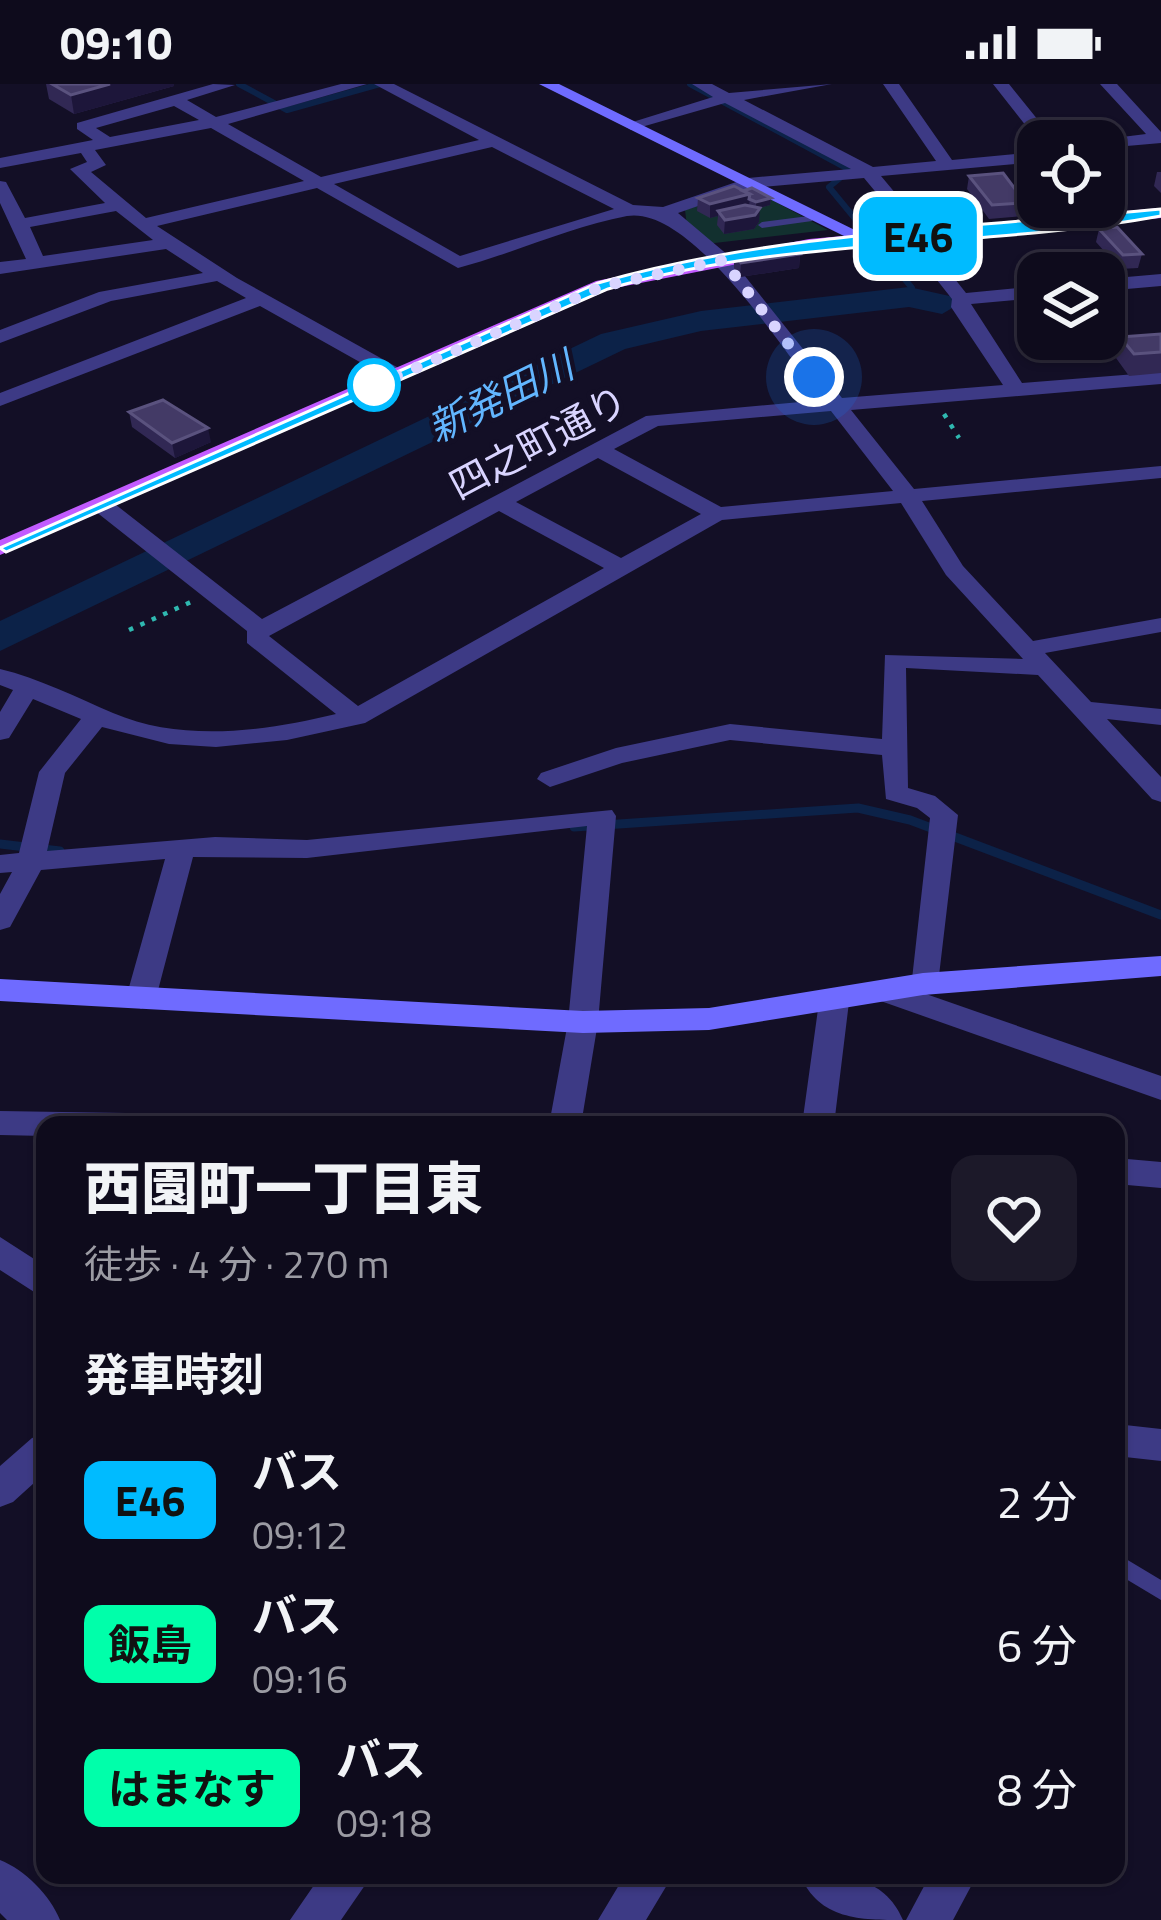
<!DOCTYPE html>
<html lang="ja">
<meta charset="utf-8">
<style>
body{margin:0;font-family:"Titillium Web","Noto Sans JP",sans-serif;background:#1c1929;color:#f1f3f6;height:100vh;display:flex;flex-direction:column;font-size:45px;white-space:nowrap}
*{box-sizing:border-box;margin:0}
p{font-size:39px;color:#9b9ba3}
.icon{flex:none;width:66px;height:66px;fill:none;stroke:currentColor;stroke-width:2;stroke-linecap:round;stroke-linejoin:round}
.map{position:relative;flex:1;overflow:hidden}
.panel{position:absolute;left:36px;top:1032px;width:1089px;height:768px;display:flex;flex-direction:column;background:#0e0b1c;border-radius:24px;box-shadow:0 3px 9px #0004,0 0 0 3px #2e2b3b}
.panel>*{flex:none}
.badge{padding:0 24px;border-radius:18px;font-size:42px;line-height:78px}
.tools{position:absolute;left:1017px;top:36px;display:grid;gap:24px}
.tools a{display:grid;place-items:center;width:108px;height:108px;border-radius:24px;background:#0e0b1c;box-shadow:0 3px 9px #0004,0 0 0 3px #2e2b3b;font-size:60px}
.you{position:absolute;width:60px;height:60px;margin:-30px;border:9px solid #fff;border-radius:50%;background:#1a73e8;box-shadow:0 0 0 18px #1a73e833}
.map>.badge{position:absolute;translate:-50% -50%;box-shadow:0 0 0 6px #fff}
h2{padding:0 48px;font-size:45px;line-height:108px}
.round{display:grid;place-items:center;flex:none;width:126px;height:126px;border-radius:24px;background:#1c1929}
.headline{display:flex;align-items:center;justify-content:space-between;height:204px;padding:0 48px}
h1{font-size:57px;font-weight:800;line-height:90px}
ul{padding:0;list-style:none}
li{display:flex;align-items:center;gap:36px;height:144px;padding:0 48px}
li div{flex:1}
li b{display:block;font-size:45px}
li em{font-style:normal}
li .badge{min-width:132px;font-weight:700;text-align:center}
.status{display:flex;justify-content:space-between;align-items:center;height:84px;padding:0 60px;background:#0e0b1c;direction:ltr}
.status svg{height:33px;fill:currentColor}
.map>svg:first-child{display:block}
.green{fill:#12302f}
.lines{fill:none;stroke-linecap:round;stroke-linejoin:round}
.stream-far1{stroke:#0c2248;stroke-width:6}
.stream{stroke:#0c2248;stroke-width:9}
.river{fill:#0c2248;fill-rule:evenodd}
.path{stroke:#2fb8b0;stroke-width:4.5;stroke-dasharray:4.5 8;stroke-linecap:butt}
.lane{fill:#3d3a85;fill-rule:evenodd}
.street{fill:#3d3a85;fill-rule:evenodd}
.secondary{fill:#6f6bff;fill-rule:evenodd}
.primary{fill:#c25bff;fill-rule:evenodd}
.wall{fill:#312854}
.shaded-wall{fill:#1d163a}
.building{fill:#433a66;stroke:#5a527e;stroke-width:3}
.line{fill:#0bf;stroke:#fff;stroke-width:3}
.walk{stroke:#d9d4ff;stroke-width:12;stroke-dasharray:0 21.6}
.stop-dot{fill:#fff;stroke:#0bf;stroke-width:6}
.labels{text-anchor:middle;dominant-baseline:central;stroke-width:9;stroke-linejoin:round;paint-order:stroke}
.far-water-label{font-size:39px;font-style:italic;fill:#62b6ff;stroke:#130f26}
.far-street-label{font-size:39px;fill:#d9d4ff;stroke:#130f26}
</style>
<div class="status"><b>09:10</b><svg viewBox="0 0 49 12"><path d="M0 12V9h3v3zM5 12V6h3v6zM10 12V3h3v9zM15 12V0h3v12zM26 1h20v11H26zM47 4h2v5h-2z"/></svg></div>
<div class="map">
<svg width="1161" height="1836" viewBox="0 0 1161 1836">
<rect width="100%" height="100%" fill="#130f26"/>
<path class="green" d="M751,105L828,146L706,160L687,142L685,126Z"/>
<g class="lines">
<path class="stream-far1" d="M239,0L287,26L380,0
M690,0L850,86L829,103L912,204L909,213"/>
<path class="stream" d="M574,743L858,724L910,736L1161,831
M0,760L60,767"/>
<path class="river" d="M909,203L954,213L959,220L942,230L909,223L701,247L625,265L0,567V537L601,250L701,227Z"/>
<path class="path" d="M944,330L959,354
M129,546L191,518"/>
<path class="lane" d="M809,132L813,135L812,137L762,144L758,141L762,138Z
M1116,1469L1161,1496V1516L1116,1489Z"/>
<path class="street" d="M213,0L235,1L187,16L216,33L341,0H367L228,40L321,93L479,56L374,0H394L633,121L663,123L748,94L851,85L725,19L631,46L623,41L713,13L692,0H712L729,9L832,0L744,16L873,83L936,77L883,0H899L952,76L1038,68V78L881,92L927,147L930,151L924,156L966,209L1038,202V214L971,220L1022,299L1161,288V300L851,326L914,405L1161,382V394L922,417L963,482L1033,557L1161,534V548L1045,569L1091,618L1161,625V641L1107,635L1161,693V718L1152,715L1038,591L906,584L908,704L935,712L958,731L938,900L926,910L1161,992V1016L875,915L871,907L875,899L886,896L911,904L930,734L917,724L886,715L882,671L730,656L622,679L550,703L537,695L541,689L616,664L730,640L882,655L885,571L1023,575L946,491L901,419L722,436L365,639L287,656L216,663L169,660L102,643L65,689L47,767L215,753L307,756L612,726L616,732L598,938L581,1041H549L568,938L587,742L307,774L193,773L156,914L141,925L126,914L165,775L41,786L10,843L0,846V810L12,788L0,789V771L19,769L39,688L81,635L33,615L9,654L0,656V628L13,606L0,601V585C38,594 78,614 113,629C183,659 265,647 336,630L247,559V547L95,427V417H111L262,535L646,332L822,316C785,268 691,121 627,132C570,143 514,169 458,184L317,104L157,142L237,194L404,287V295H390L260,222L0,322V309L246,214L217,197L111,217L0,259V246L99,208L203,189L166,165L0,190V178L26,175L0,119V97L6,98L25,134L105,119L70,85L87,78L81,69L0,84V74L93,56L77,45V39ZM174,22L199,36L110,53L96,44ZM211,44L304,97L146,134L91,88L106,81L95,66ZM492,63L614,125L460,172L334,100ZM864,94L909,148L903,153L952,215L951,223L1003,301L842,314L729,172L678,129L750,104ZM116,127L153,156L43,172L30,143ZM831,327L893,407L721,423L614,365L658,342ZM598,374L701,430L621,474L516,418ZM499,427L604,484L358,622L269,552Z
M993,0H1009L1055,57H1038Z
M1100,0H1117L1161,48V59L1104,64V57L1098,56L1146,50Z
M1161,190V202L1104,207V195Z
M834,907L849,918L834,1041H802L819,918Z
M0,1027L126,1029L137,1032L142,1041H45V1052L0,1051Z
M1116,1074L1161,1078V1104L1116,1100Z
M0,1153L45,1182V1215L0,1186Z
M1116,1340L1161,1345V1377L1116,1372Z
M45,1350V1389L13,1418L0,1423V1382L32,1354Z
M0,1776C25,1786 50,1811 60,1836H7L0,1829Z
M321,1791H372L341,1836H290Z
M625,1791H673L646,1836H598Z
M800,1791C842,1791 884,1791 903,1836C861,1836 819,1836 800,1791Z
M930,1791H977L953,1836H906Z"/>
<path class="secondary" d="M539,0H559L877,157L862,161Z
M1161,872V892L923,911L709,946L583,949L0,917V895L583,927L709,924L923,889Z"/>
<path class="primary" d="M1161,124V134L809,166L610,205L0,471V456L596,197L809,155Z"/>
</g>
<path class="wall" d="M46,0H174V2L74,30L49,15Z
M1157,88H1161V109L1154,102Z
M969,92L1015,105L1038,116L1037,131L989,135L967,105Z
M743,107L771,114L770,121L759,124V138L754,145L724,150L717,141L718,132L710,134L697,127L698,114Z
M1099,145L1142,170L1138,184L1120,185L1096,158Z
M891,164L920,166L919,173L909,177L890,171Z
M734,170H800L799,184L740,193L734,184Z
M1161,250V289L1129,292L1116,274L1120,253Z
M129,328L211,358L175,374L132,343Z"/>
<path class="shaded-wall" d="M110,0H174V2L74,30L71,11Z
M750,110L749,124L718,127V132L710,134V120Z
M771,114L770,121L756,125V118Z
M760,124L759,138L754,145L724,150L725,136Z
M920,166L919,173L909,177L910,170Z
M800,170L799,184L740,193L741,179Z
M208,344L211,358L175,374L172,359Z"/>
<path class="building" d="M52,0H110L71,11Z
M1003,89L1015,105L1028,104L1038,118L992,121L969,92Z
M734,102L750,110L710,120L698,114Z
M752,104L771,114L756,118L749,115L750,110L743,107Z
M745,121L760,124L755,131L725,136L718,127Z
M1117,143L1142,170L1123,171L1099,145Z
M906,159L920,166L910,170L891,164Z
M792,162L800,170L741,179L734,170Z
M1161,250V268L1134,270L1120,253Z
M163,316L208,344L172,359L129,328Z"/>
<path class="line" d="M1161,125V132C982,165 789,152 608,205L6,468L0,464L598,199C775,148 978,143 1161,125Z"/>
<g class="lines">
<path class="walk" d="M374,301L356,310L603,202L723,176L814,293"/>
</g>
<circle class="stop-dot" cx="374" cy="301" r="24"/>
<g class="labels">
<g class="far-water-label">
<text transform="translate(500 312) rotate(-26)">新発田川</text>
</g>
<g class="far-street-label">
<text transform="translate(538 358) rotate(-28)">四之町通り</text>
</g>
</g>
</svg>
<div class="tools">
<a><svg class="icon" aria-label="locate" viewBox="0 0 24 24"><circle cx="12" cy="12" r="6"/><path d="M12 2v4M12 18v4M2 12h4M18 12h4"/></svg></a>
<a><svg class="icon" aria-label="layers" viewBox="0 0 24 24"><path d="M12 4l9 5-9 5-9-5zM3 14l9 5 9-5"/></svg></a>
</div>
<div class="you" style="left:814px;top:293px"></div>
<b class="badge" style="left:918px;top:152px;background:#0bf;color:#111">E46</b>
<section class="panel">
<div class="headline"><div><h1>西園町一丁目東</h1><p>徒歩 · 4 分 · 270 m</p></div><a class="round"><svg class="icon" aria-label="heart" viewBox="0 0 24 24"><path d="M12 20l-8-8c-3-5 5-10 8-4 3-6 11-1 8 4z"/></svg></a></div>
<h2>発車時刻</h2>
<ul>
<li><span class="badge" style="background:#0bf;color:#111">E46</span><div><b>バス</b><p>09:12</p></div><em>2 分</em></li>
<li><span class="badge" style="background:#0fa;color:#111">飯島</span><div><b>バス</b><p>09:16</p></div><em>6 分</em></li>
<li><span class="badge" style="background:#0fa;color:#111">はまなす</span><div><b>バス</b><p>09:18</p></div><em>8 分</em></li>
</ul>
</section>
</div>
